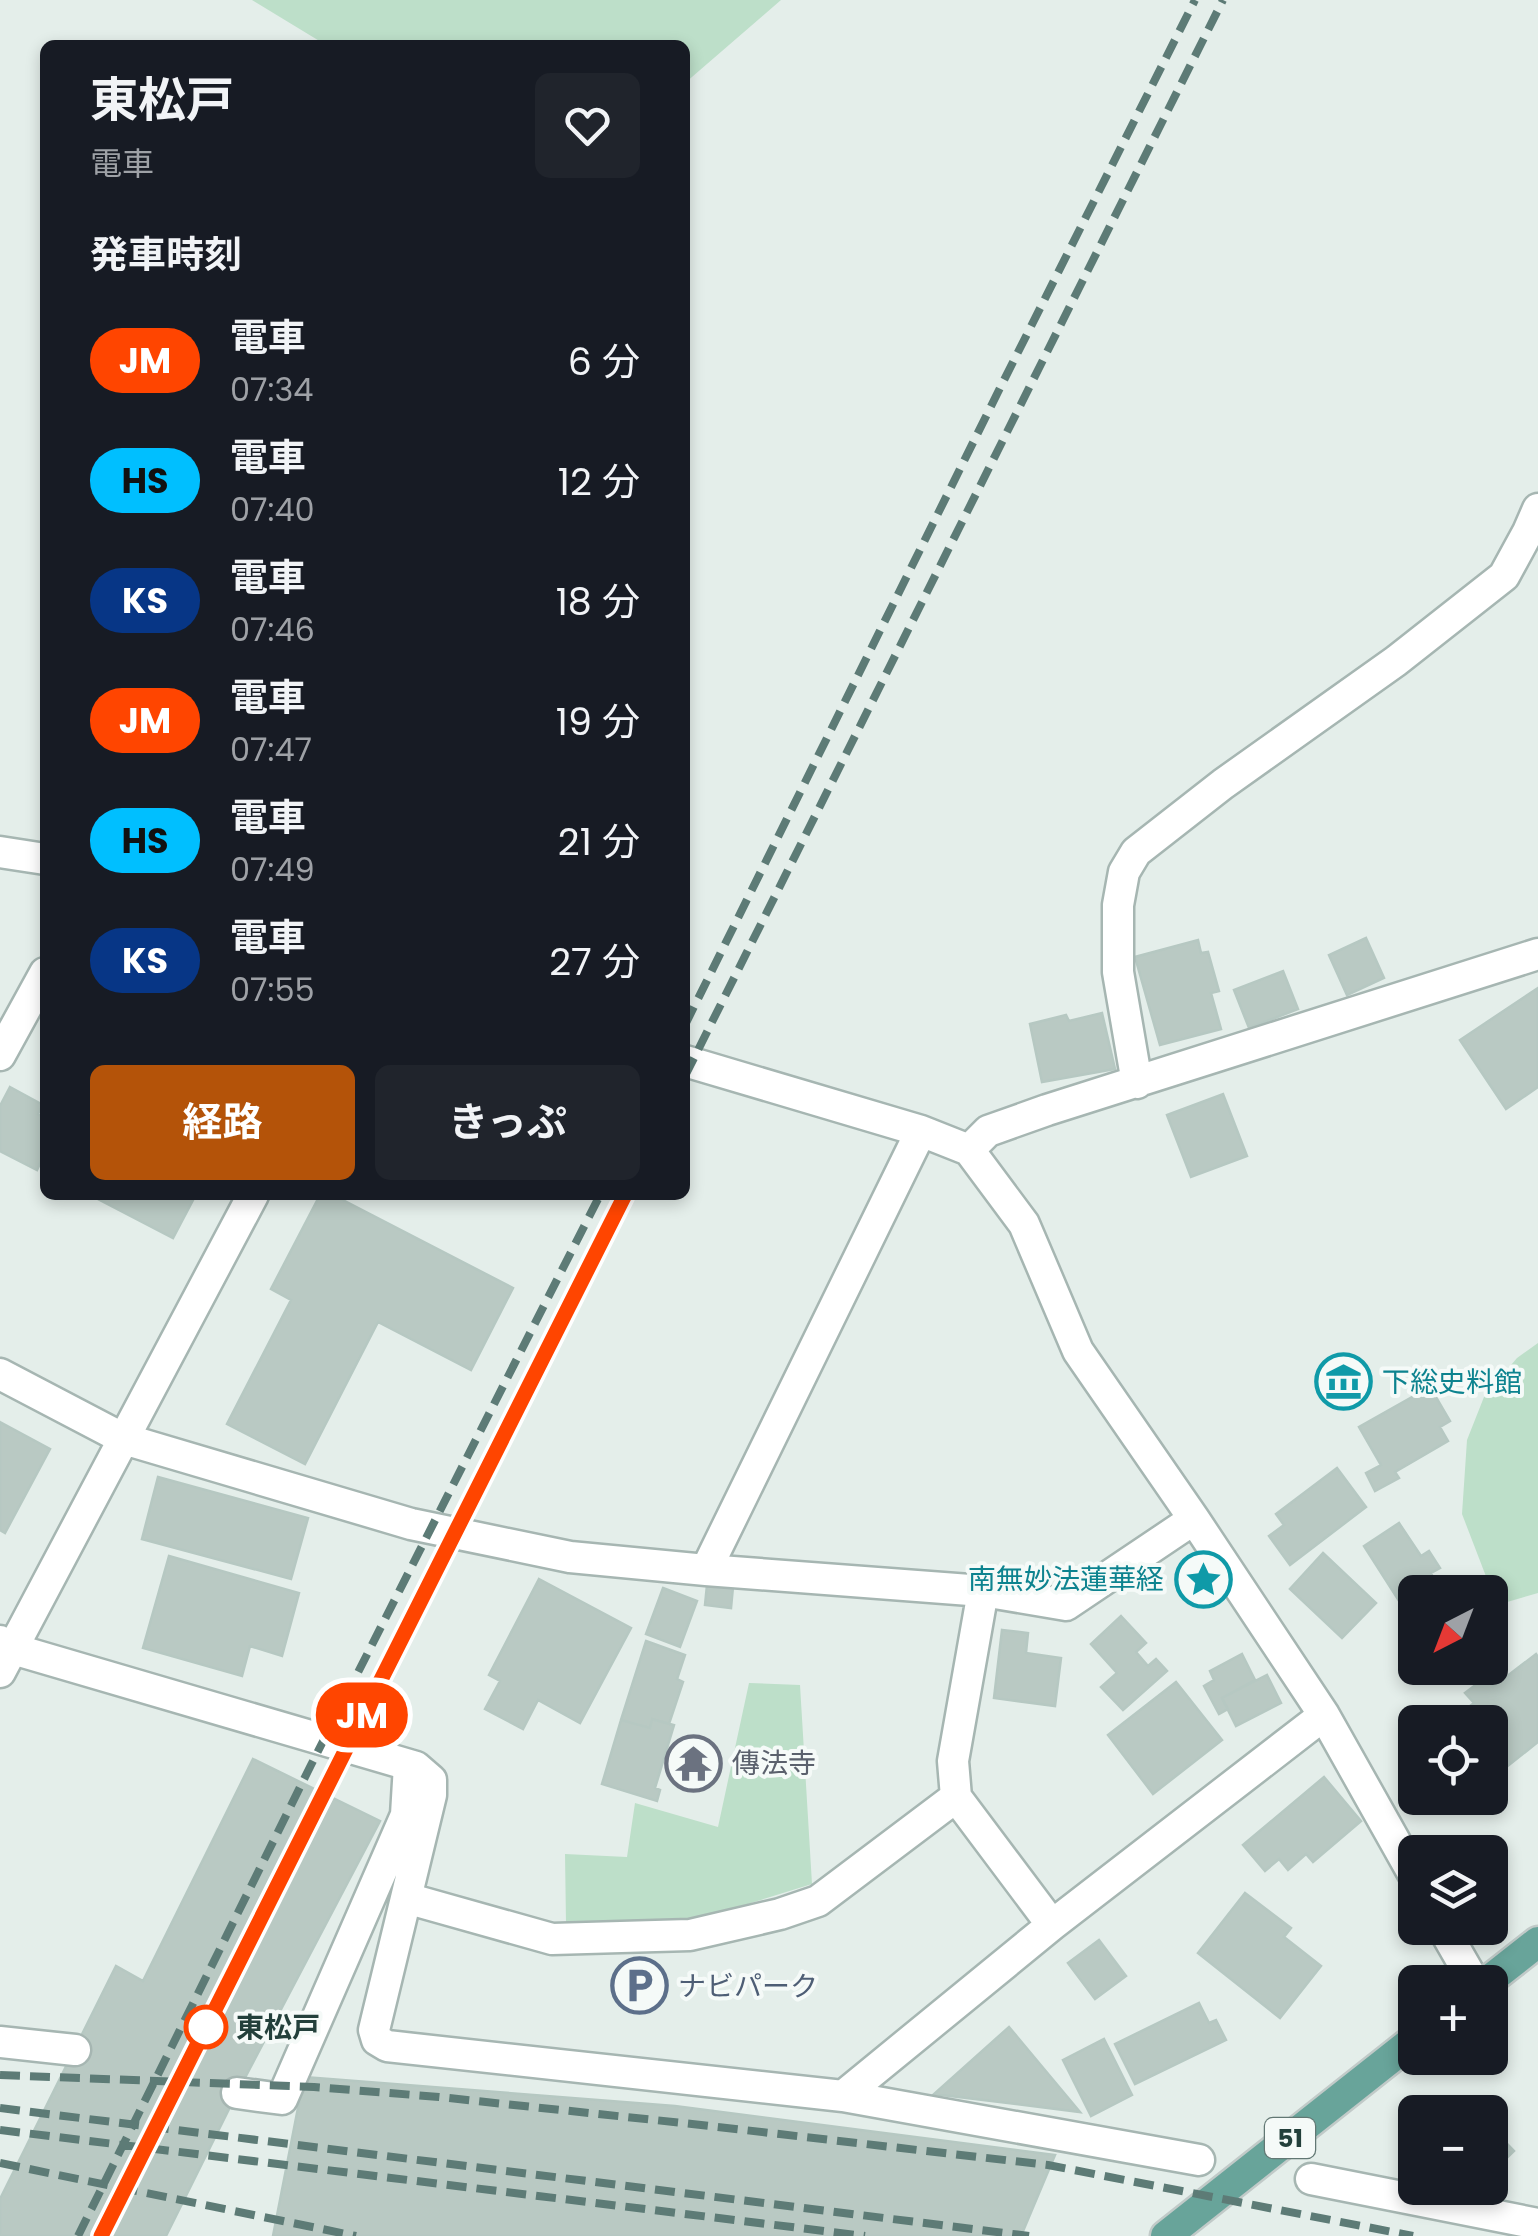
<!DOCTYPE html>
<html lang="ja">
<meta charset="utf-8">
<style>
body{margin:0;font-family:Poppins,"Noto Sans JP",sans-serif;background:#20242c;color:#f1f3f6;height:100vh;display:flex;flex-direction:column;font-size:38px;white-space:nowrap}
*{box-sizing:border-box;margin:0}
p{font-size:32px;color:#9ea1a6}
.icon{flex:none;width:55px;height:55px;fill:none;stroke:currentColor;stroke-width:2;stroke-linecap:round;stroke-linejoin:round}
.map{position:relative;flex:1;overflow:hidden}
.side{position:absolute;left:40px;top:40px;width:650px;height:1160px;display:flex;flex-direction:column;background:#171b24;border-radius:15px;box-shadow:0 5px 15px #0003}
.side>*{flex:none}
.badge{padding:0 20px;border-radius:32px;font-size:35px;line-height:65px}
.needle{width:65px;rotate:222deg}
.controls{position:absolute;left:1398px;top:1575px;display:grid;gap:20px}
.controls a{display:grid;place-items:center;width:110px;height:110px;border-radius:15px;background:#171b24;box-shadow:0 5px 15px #0003;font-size:50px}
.map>.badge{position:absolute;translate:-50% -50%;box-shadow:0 0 0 5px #fff}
h2{padding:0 50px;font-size:38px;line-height:90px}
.round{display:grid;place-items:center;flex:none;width:105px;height:105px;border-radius:15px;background:#20242c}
.summary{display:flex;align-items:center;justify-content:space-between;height:170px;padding:0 50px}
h1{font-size:48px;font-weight:700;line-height:75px}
.button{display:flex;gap:20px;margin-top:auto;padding:20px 50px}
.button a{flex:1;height:115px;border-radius:15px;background:#b45309;color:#fff;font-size:40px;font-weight:700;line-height:115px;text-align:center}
.button a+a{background:#20242c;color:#f1f3f6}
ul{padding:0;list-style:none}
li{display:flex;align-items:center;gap:30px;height:120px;padding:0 50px}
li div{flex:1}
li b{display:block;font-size:38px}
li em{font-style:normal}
li .badge{min-width:110px;font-weight:700;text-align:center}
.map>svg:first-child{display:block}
.green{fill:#bddfc9}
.building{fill:#b9c9c3;stroke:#b6c8c2;stroke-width:2.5}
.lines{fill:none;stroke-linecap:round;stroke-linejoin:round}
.minor-casing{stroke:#a6b6b2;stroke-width:35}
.major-casing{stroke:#c1cac8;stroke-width:35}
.minor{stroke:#fff;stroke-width:30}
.major{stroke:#68a49a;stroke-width:30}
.rail{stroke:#5d7b76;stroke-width:8;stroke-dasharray:20 10;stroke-linecap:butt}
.line-casing{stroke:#fff;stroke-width:22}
.line{stroke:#ff4500;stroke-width:15}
.stop-dot{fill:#fff;stroke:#ff4500;stroke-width:5}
.labels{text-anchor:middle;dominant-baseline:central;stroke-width:8;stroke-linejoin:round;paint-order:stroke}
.shield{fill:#f5faf8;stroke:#627874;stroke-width:2.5}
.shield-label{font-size:25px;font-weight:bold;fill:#23403b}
.culture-label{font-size:28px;fill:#0d838f;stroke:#f5faf8;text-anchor:start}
.worship-label{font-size:28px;fill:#5b616d;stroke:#f5faf8;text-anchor:start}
.service-label{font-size:28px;fill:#4e5e75;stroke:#f5faf8;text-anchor:start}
.stop-label{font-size:28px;font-weight:bold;fill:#23403b;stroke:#f5faf8;text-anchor:start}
</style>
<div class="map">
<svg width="1538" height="2236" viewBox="0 0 1538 2236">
<rect width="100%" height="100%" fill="#e4eeea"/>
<path class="green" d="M252,0H781L685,83V45H326Z
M1538,1343V1593L1497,1605L1462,1514L1467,1440L1484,1397L1517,1358Z
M749,1683L800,1685L812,1884L696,1920L566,1923L565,1854L627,1857L635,1803L718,1827Z"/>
<path class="building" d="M1366,938L1384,978L1347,995L1329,955Z
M1198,940L1201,953L1208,952L1219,991L1211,993L1221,1029L1160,1045L1135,957Z
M1283,971L1298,1009L1249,1028L1234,990Z
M1538,988V1087L1506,1109L1460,1040Z
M1102,1013L1115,1069L1042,1082L1030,1024L1066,1015L1069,1021Z
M10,1087L43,1105L38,1114L45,1118V1153L37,1170L0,1151V1106Z
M1223,1094L1247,1156L1191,1177L1167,1115Z
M90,1195H183L193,1200L173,1238Z
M320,1195H333L513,1288L471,1370L378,1322L305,1464L227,1424L291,1300L271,1289Z
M1430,1387L1450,1421L1440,1427L1448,1441L1395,1472L1399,1478L1375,1491L1366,1473L1381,1465L1359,1427Z
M0,1422L50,1449L5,1533L0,1530Z
M1337,1468L1366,1507L1290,1565L1269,1536L1284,1525L1276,1514Z
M158,1477L308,1518L291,1579L142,1539Z
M1399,1523L1421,1556L1429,1551L1440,1568L1431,1573L1435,1581L1401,1604L1364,1546Z
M1323,1553L1376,1603L1342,1638L1290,1589Z
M169,1556L299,1593L282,1656L250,1646L242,1676L143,1648Z
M539,1579L631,1628L580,1723L538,1700L523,1729L485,1709L500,1681L489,1675Z
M707,1585L733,1587L731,1608L705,1605Z
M663,1588L697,1601L680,1647L646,1634Z
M1121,1616L1146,1643L1136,1652L1148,1666L1156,1659L1167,1671L1123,1710L1101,1687L1117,1673L1091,1644Z
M1002,1630L1028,1633L1026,1653L1061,1658L1055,1706L994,1698Z
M646,1641L685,1655L677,1679L683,1682L669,1724L652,1719L650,1728L621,1720Z
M1242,1654L1255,1680L1222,1698L1228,1709L1219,1714L1204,1686L1214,1680L1210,1671Z
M1536,1654L1538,1657V1742L1490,1780V1722H1449L1474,1703L1465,1693L1486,1677L1493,1687Z
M1267,1675L1281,1703L1236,1726L1222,1698Z
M1176,1682L1222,1740L1153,1794L1108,1735Z
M652,1719L674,1725L655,1788L660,1790L657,1801L602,1784L621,1720L650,1728Z
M253,1759L380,1821L237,2093L166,2236H0V2199L116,1966L143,1981Z
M1324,1777L1361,1821L1313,1862L1306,1854L1288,1870L1279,1859L1265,1871L1243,1845Z
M1245,1893L1291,1928L1284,1937L1321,1966L1280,2018L1198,1953Z
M1099,1940L1126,1976L1095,1999L1068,1963Z
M1199,2003L1209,2023L1216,2020L1226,2040L1135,2084L1115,2044Z
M1009,2027L1080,2112L934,2094Z
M1104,2039L1132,2095L1091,2116L1063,2060Z
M304,2077L675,2106L1055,2155L1021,2236H273Z
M1490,2126L1514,2151L1490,2174Z"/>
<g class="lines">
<defs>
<path id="minor" d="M0,852L45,859
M0,1055L45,973
M685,1061L921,1131L969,1150L1024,1224L1078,1351L1194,1519L1324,1715L1415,1877
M1137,1083L1118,972V905L1124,872L1136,852L1223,784L1396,661L1504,576L1528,532L1538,509
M969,1150L988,1131L1047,1110L1538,954
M0,1374L124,1439L411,1524L570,1557L706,1570L983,1591L1066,1605L1194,1519
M706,1570L921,1131
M0,1641L13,1649L416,1767L431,1780V1795L374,2030L377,2040L387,2046L843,2096L1052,1925L1324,1715
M0,1672L253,1195
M956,1797L1052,1925
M406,1898L552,1939L690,1935L780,1914L818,1901L956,1797L953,1761L983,1591
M1443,1928L1474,1982
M0,2042L75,2050
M237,2093L282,2099L406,1815L409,1765
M843,2096L1199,2160
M1311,2179L1538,2224"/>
<path id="major" d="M1487,1982L1538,1942
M1166,2236L1415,2039"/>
</defs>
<use href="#minor" class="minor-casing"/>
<use href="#major" class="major-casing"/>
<use href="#minor" class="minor"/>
<use href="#major" class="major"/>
<path class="rail" d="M685,1025L1003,382L1195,0
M685,1076L1223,0
M0,2075L314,2087L439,2097L692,2124L1048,2165L1413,2236
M0,2108L1029,2236
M0,2130L865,2236
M0,2163L356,2236
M78,2236L311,1765L600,1195
M101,2236L625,1195"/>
</g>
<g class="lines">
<defs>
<path id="line" d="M101,2236L625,1195"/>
</defs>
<use href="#line" class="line-casing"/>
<use href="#line" class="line"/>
</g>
<defs>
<symbol id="museum-ring" viewBox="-11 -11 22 22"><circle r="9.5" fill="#f5faf8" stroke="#0f9aa8" stroke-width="1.5"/><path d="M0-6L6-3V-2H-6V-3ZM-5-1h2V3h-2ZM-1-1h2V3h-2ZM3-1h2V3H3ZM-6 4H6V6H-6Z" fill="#0f9aa8"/></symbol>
<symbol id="sight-ring" viewBox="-11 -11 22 22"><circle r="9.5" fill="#f5faf8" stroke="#0f9aa8" stroke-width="1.5"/><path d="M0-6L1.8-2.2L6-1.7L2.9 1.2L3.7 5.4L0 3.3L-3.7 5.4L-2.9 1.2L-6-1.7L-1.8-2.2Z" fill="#0f9aa8"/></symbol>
<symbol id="temple-ring" viewBox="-11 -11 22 22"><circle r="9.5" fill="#f5faf8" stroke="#6b7280" stroke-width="1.5"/><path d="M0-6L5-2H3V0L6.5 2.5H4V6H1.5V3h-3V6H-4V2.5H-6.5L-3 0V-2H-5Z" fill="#6b7280"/></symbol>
<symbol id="parking-ring" viewBox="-11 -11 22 22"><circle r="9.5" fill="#f5faf8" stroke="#5c6f8a" stroke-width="1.5"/><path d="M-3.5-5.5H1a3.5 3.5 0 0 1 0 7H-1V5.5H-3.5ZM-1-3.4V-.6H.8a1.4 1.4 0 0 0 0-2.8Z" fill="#5c6f8a"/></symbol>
</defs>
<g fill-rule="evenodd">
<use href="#museum-ring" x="1312" y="1350" width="63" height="63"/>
<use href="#sight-ring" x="1172" y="1548" width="63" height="63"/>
<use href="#temple-ring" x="662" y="1732" width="63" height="63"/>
<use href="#parking-ring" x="608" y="1954" width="63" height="63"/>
</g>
<circle class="stop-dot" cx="206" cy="2027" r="20"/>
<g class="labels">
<rect class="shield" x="1265" y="2118" width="50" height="40" rx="8"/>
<g class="shield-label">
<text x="1290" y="2138">51</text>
</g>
<g class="culture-label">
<text x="1382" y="1382">下総史料館</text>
<text x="1164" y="1579" text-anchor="end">南無妙法蓮華経</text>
</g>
<g class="worship-label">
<text x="732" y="1763">傳法寺</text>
</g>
<g class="service-label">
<text x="678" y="1986">ナビパーク</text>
</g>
<g class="stop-label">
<text x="236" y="2027">東松戸</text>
</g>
</g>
</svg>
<div class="controls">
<a><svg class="needle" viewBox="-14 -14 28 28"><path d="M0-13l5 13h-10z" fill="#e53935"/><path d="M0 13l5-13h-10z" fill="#9ea1a6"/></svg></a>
<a><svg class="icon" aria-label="locate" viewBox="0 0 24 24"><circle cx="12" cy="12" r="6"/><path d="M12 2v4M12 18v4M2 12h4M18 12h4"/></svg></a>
<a><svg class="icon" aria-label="layers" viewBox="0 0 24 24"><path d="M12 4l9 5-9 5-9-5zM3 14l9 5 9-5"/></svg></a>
<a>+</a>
<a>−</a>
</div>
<b class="badge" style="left:362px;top:1715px;background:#ff4500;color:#fff">JM</b>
<section class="side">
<div class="summary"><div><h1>東松戸</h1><p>電車</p></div><a class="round"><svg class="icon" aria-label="heart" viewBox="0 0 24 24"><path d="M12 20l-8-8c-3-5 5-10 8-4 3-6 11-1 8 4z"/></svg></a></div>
<h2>発車時刻</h2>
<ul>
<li><span class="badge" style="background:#ff4500;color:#fff">JM</span><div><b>電車</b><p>07:34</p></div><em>6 分</em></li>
<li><span class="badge" style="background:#00bfff;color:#111">HS</span><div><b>電車</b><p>07:40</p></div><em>12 分</em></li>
<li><span class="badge" style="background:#073686;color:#fff">KS</span><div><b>電車</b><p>07:46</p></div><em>18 分</em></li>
<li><span class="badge" style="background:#ff4500;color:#fff">JM</span><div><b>電車</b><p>07:47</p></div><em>19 分</em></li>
<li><span class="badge" style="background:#00bfff;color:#111">HS</span><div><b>電車</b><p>07:49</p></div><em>21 分</em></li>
<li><span class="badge" style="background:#073686;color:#fff">KS</span><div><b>電車</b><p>07:55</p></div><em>27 分</em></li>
</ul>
<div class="button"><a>経路</a><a>きっぷ</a></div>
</section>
</div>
